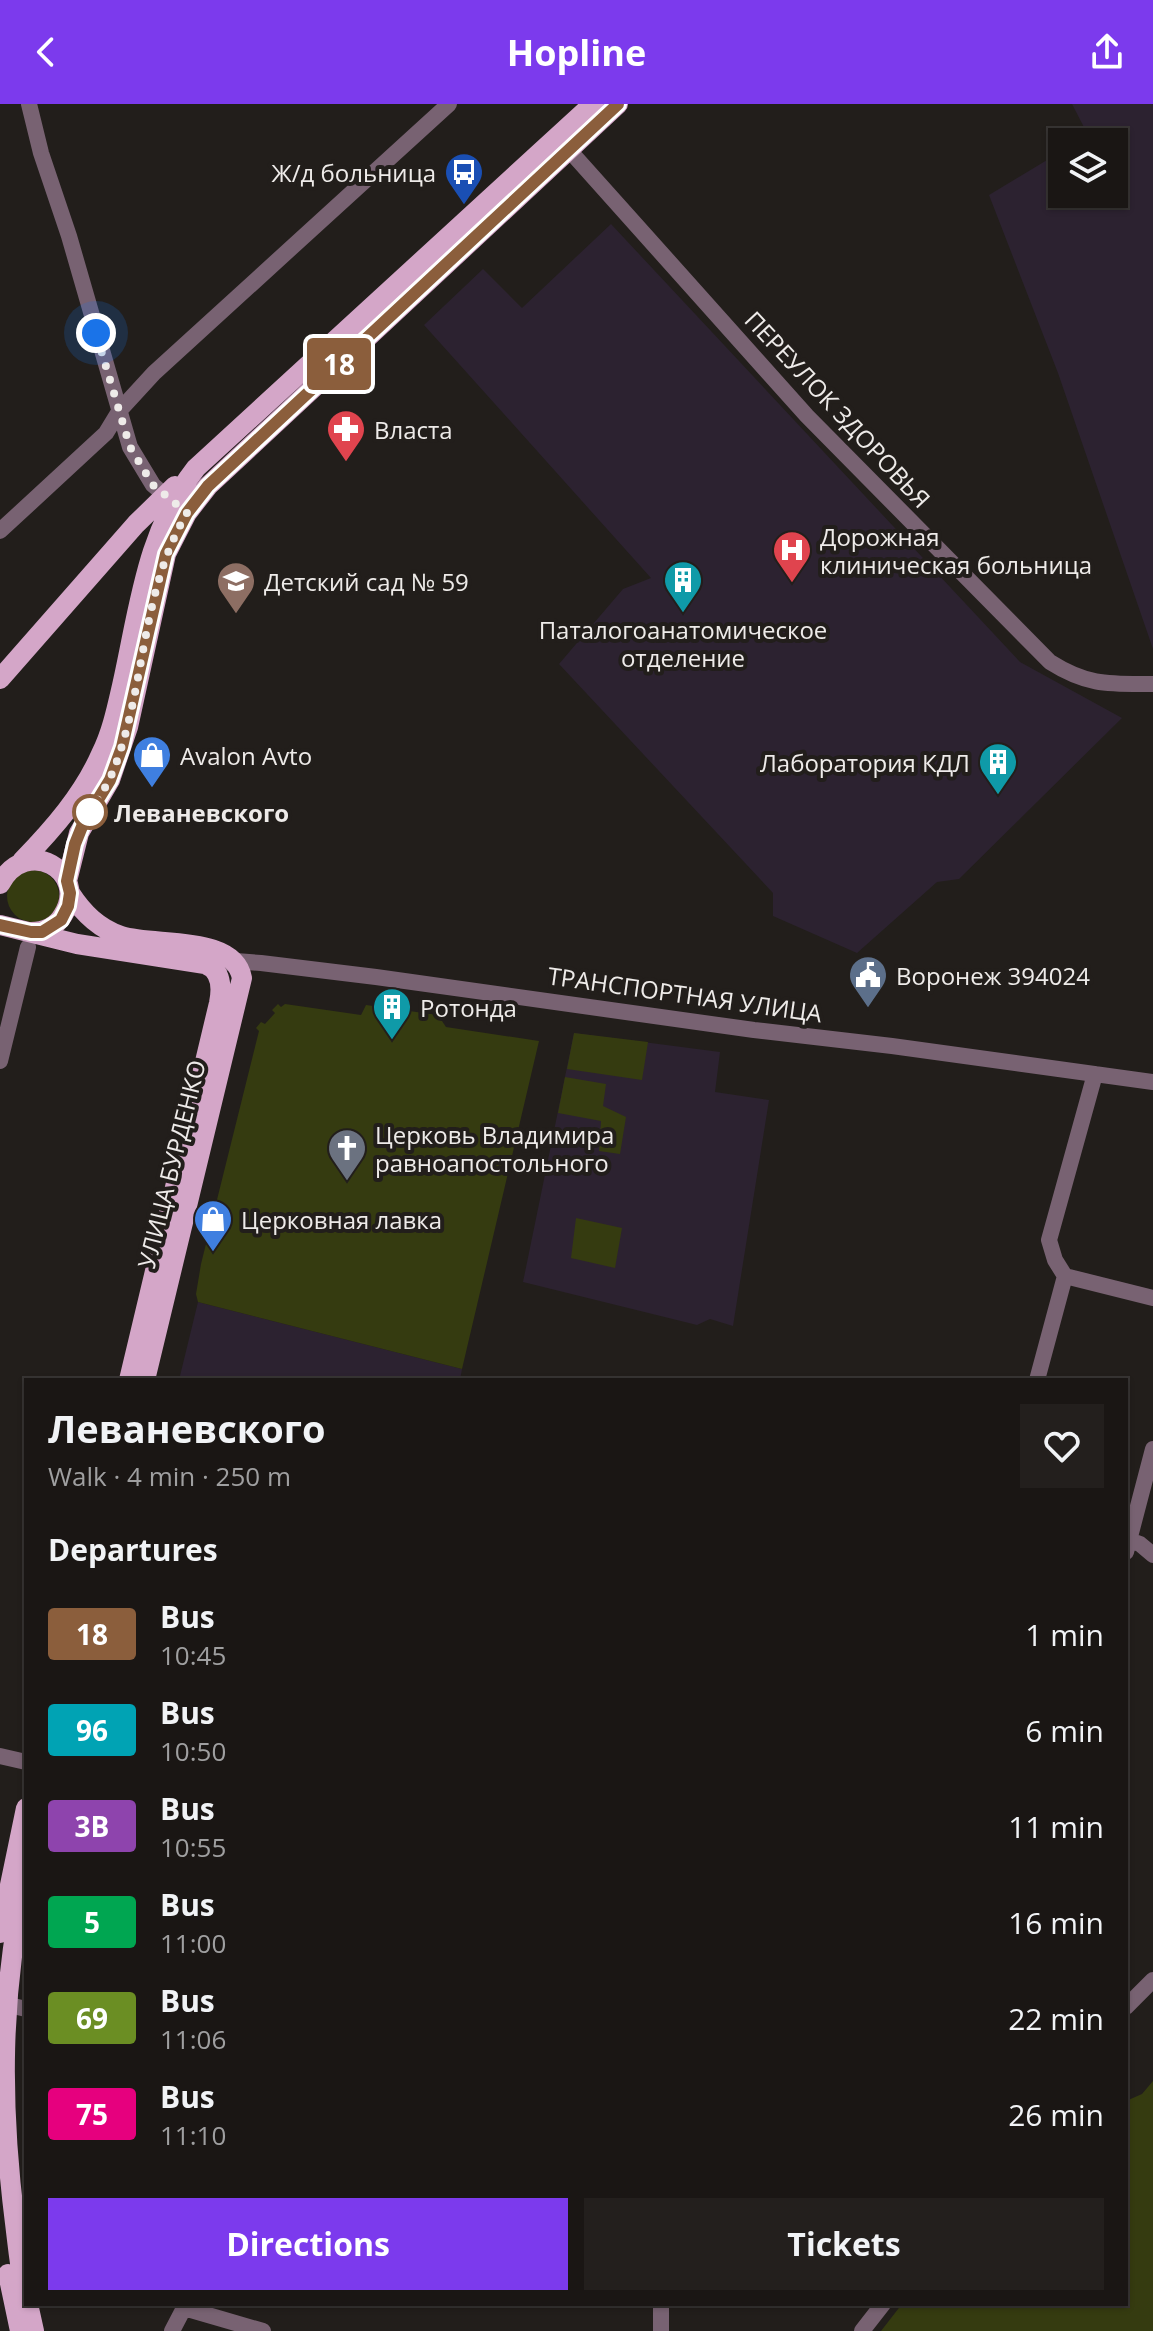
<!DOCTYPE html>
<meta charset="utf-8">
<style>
body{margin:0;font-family:"Open Sans",sans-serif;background:#231f1d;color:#f1f3f6;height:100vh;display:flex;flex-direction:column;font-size:30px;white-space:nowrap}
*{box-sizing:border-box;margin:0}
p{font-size:26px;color:#9f9fa0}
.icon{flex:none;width:44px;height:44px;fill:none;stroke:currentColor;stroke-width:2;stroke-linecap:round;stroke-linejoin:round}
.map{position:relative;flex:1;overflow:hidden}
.details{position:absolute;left:24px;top:1274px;width:1104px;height:928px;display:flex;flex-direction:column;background:#1a1614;border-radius:0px;box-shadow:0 2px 6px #0004,0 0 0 2px #383534}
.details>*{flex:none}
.badge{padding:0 16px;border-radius:6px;font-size:28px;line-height:52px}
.tools{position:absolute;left:1048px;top:24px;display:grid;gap:16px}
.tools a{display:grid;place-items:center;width:80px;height:80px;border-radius:0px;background:#1a1614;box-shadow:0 2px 6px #0004,0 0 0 2px #383534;font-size:40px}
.you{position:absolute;width:40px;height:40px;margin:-20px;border:6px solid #fff;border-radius:50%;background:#1a73e8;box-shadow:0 0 0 12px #1a73e833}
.map>.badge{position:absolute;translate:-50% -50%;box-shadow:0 0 0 4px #fff}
h2{padding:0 24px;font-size:30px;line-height:72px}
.round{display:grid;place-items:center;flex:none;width:84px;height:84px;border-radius:0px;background:#231f1d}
.summary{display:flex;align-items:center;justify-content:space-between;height:136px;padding:0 24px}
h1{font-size:38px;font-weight:700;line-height:60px}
.action{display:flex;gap:16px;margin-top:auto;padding:16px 24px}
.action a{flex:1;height:92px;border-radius:0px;background:#7c3aed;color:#fff;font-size:32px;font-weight:700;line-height:92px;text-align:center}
.action a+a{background:#231f1d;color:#f1f3f6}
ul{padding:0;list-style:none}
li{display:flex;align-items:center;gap:24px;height:96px;padding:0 24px}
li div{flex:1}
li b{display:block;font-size:30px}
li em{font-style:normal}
li .badge{min-width:88px;font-weight:700;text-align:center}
header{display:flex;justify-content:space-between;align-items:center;height:104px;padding:0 24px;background:#7c3aed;color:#fff;font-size:36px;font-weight:700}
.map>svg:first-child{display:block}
.medical{fill:#2c2230}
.green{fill:#353b10}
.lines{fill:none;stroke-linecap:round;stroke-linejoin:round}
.minor{stroke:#786272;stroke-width:16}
.major{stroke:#d4a6c8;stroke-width:20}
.line-casing{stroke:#fff;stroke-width:18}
.line{stroke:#8b5e3c;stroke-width:12}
.walk{stroke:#eeebe9;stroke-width:8;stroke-dasharray:0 14.4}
.stop-dot{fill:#fff;stroke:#8b5e3c;stroke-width:4}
.labels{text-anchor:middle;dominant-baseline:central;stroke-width:8;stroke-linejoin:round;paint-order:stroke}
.poi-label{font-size:24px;fill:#eeebe9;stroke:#221e1b;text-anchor:start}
.street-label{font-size:24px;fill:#eeebe9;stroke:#221e1b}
.stop-label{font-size:24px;font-weight:bold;fill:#eeebe9;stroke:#221e1b;text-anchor:start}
</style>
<header><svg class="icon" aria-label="back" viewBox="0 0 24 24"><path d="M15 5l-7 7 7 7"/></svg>Hopline<svg class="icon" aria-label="share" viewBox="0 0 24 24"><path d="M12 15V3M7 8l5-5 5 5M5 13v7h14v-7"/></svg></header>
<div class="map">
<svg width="1153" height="2227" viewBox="0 0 1153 2227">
<rect width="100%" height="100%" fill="#221e1b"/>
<path class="medical" d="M1072,0H1153V545L1058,269L989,91L1062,47V90H1114V38H1077L1088,31Z
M611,120L1020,558L1122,614L959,775L937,778L857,849L773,812V789L559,560L623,485L651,474L424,221L483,165L522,204Z
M574,929L720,948L715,988L769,996L733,1222L710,1215L697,1221L523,1178Z
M198,1198L462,1265L460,1276H179Z"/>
<path class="green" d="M7 792a26 26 0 1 1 52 0a26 26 0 1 1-52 0Z
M278,900L281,903L285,900L361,911L366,901L438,911L446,923L539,937L462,1265L198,1198L196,1190L201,1160L259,927L256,924L261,918L265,920L275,909L272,906Z
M574,929L648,938L642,976L567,965Z
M565,973L606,980L603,1002L626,1013L620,1050L599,1047L601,1017L558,1009Z
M576,1114L622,1124L615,1164L571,1154Z
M1153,1977V2227H881L902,2200H1126V1997L1142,1990Z"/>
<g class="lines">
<path class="minor" d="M29,0L41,49L69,132L130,343L153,381L174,399
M561,37L807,312L1050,558C1088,582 1109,580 1153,580
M0,427L106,329L120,306L154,269L449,0
M224,859L236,857L261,859L376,873L754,926L892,942L1153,978
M0,957L28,843
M1065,1172L1153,1194
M1037,1276L1065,1172L1055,1156L1049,1136L1095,970
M1129,1436L1140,1440L1153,1451
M1126,1448L1153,1345
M0,1652L26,1658
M5,1900L26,1905
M1126,1903L1153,1876
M184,2204L263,2227
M172,2227L184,2204
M661,2227V2200
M862,2227L883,2200"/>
<path class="major" d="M0,575L136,420L175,382
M22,757C53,725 83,691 101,650C111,630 116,608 121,586C139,508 145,429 196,364L593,0
M67,777L79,729L110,676L128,623L166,450L187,409L208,382L618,0
M0,780C26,731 90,767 63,811C56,823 44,828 31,828
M70,789C83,809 98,824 121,832C155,843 234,830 242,874L145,1276
M0,821L77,840L205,860C222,866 222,884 219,899L129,1276
M26,1771C0,1889 0,2000 15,2119C18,2143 20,2168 26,2192
M0,1829L26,1704
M8,2170L20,2227
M28,2200L34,2227"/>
</g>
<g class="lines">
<defs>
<path id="line" d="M0,821L31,828H42L61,816L68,802L70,789L67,777L75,740L83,720L110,676L122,643L166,450L187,409L208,382L618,0"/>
</defs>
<use href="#line" class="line-casing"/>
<use href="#line" class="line"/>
<path class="walk" d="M90,708C99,694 108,680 114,665C146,582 141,486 187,409L153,381L130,343L96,229"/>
</g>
<defs>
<symbol id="bus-pin" viewBox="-11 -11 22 30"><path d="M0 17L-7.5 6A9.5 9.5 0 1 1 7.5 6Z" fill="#1a4fb4" stroke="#221e1b"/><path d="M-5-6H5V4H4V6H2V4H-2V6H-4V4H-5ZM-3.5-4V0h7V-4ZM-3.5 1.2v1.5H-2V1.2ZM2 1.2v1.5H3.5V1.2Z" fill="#fff"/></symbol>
<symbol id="pharmacy-pin" viewBox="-11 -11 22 30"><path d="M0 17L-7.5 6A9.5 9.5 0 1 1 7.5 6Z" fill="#e0444e" stroke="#221e1b"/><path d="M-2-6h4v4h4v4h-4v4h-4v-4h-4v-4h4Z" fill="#fff"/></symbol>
<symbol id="hospital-pin" viewBox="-11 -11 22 30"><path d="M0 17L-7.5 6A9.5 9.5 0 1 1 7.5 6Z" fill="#e0444e" stroke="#221e1b"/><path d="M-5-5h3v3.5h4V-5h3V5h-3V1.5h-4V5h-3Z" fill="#fff"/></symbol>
<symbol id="building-pin" viewBox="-11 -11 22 30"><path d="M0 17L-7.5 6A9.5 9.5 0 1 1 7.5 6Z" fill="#0f9aa8" stroke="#221e1b"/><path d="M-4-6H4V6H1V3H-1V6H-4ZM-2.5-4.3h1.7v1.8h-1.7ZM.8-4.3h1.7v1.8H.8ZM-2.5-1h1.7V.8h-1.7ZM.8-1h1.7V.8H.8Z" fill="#fff"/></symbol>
<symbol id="school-pin" viewBox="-11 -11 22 30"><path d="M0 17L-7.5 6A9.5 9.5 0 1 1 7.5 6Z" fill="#8d6e63" stroke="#221e1b"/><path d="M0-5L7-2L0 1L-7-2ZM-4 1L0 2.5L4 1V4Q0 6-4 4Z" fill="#fff"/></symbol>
<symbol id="shop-pin" viewBox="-11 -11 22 30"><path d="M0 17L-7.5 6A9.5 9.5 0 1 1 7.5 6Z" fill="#3f7fe0" stroke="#221e1b"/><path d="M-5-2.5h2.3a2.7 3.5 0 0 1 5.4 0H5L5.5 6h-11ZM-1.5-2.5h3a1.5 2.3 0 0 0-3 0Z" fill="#fff"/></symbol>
<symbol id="civic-pin" viewBox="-11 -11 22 30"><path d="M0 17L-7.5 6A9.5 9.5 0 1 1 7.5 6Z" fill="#5c6f8a" stroke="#221e1b"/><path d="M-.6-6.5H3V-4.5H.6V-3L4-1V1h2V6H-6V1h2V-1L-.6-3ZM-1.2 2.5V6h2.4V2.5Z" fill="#fff"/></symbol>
<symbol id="church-pin" viewBox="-11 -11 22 30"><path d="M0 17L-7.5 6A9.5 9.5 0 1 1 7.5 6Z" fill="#6b7280" stroke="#221e1b"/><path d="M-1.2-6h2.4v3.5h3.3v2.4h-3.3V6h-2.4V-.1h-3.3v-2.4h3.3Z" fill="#fff"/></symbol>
</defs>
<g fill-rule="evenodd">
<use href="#bus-pin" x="442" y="46" width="44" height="60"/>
<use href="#pharmacy-pin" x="324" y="303" width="44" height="60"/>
<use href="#hospital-pin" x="770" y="424" width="44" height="60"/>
<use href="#building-pin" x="661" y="454" width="44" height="60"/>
<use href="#school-pin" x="214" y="455" width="44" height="60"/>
<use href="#shop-pin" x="130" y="629" width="44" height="60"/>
<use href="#building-pin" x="976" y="636" width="44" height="60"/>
<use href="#civic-pin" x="846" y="849" width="44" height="60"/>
<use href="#building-pin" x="370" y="881" width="44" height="60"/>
<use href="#church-pin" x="325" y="1022" width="44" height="60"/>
<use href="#shop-pin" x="191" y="1093" width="44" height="60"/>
</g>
<circle class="stop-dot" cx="90" cy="708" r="16"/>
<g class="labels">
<g class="poi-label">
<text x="436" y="68" text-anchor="end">Ж/д больница</text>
<text x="374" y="325">Власта</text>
<text x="820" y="432">Дорожная<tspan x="820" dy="28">клиническая больница</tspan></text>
<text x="264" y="477">Детский сад № 59</text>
<text x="683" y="525" text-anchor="middle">Паталогоанатомическое<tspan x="683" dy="28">отделение</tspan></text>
<text x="180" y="651">Avalon Avto</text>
<text x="970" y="658" text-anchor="end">Лаборатория КДЛ</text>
<text x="896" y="871">Воронеж 394024</text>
<text x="420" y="903">Ротонда</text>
<text x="375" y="1030">Церковь Владимира<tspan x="375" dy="28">равноапостольного</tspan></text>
<text x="241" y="1115">Церковная лавка</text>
</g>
<g class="street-label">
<text transform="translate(838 305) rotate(47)">ПЕРЕУЛОК ЗДОРОВЬЯ</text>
<text transform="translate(685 890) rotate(8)">ТРАНСПОРТНАЯ УЛИЦА</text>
<text transform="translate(171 1060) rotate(-76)">УЛИЦА БУРДЕНКО</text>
</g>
<g class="stop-label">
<text x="114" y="708">Леваневского</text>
</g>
</g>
</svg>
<div class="tools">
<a><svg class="icon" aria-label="layers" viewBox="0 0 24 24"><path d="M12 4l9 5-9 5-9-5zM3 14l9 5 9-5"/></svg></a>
</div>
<div class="you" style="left:96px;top:229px"></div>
<b class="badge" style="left:339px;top:260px;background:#8b5e3c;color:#fff">18</b>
<section class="details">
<div class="summary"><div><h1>Леваневского</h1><p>Walk · 4 min · 250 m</p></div><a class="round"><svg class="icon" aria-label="heart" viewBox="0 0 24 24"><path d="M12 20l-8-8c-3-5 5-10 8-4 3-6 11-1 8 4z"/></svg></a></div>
<h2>Departures</h2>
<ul>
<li><span class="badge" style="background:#8b5e3c;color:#fff">18</span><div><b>Bus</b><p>10:45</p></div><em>1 min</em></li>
<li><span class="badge" style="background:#00a3b4;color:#fff">96</span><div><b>Bus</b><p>10:50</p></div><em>6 min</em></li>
<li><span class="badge" style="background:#8e44ad;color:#fff">3В</span><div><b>Bus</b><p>10:55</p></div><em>11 min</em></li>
<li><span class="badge" style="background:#00a651;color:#fff">5</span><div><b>Bus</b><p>11:00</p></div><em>16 min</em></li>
<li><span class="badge" style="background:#6b8e23;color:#fff">69</span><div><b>Bus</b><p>11:06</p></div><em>22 min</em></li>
<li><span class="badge" style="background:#e6007e;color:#fff">75</span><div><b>Bus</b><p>11:10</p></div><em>26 min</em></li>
</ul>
<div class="action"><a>Directions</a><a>Tickets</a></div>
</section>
</div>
